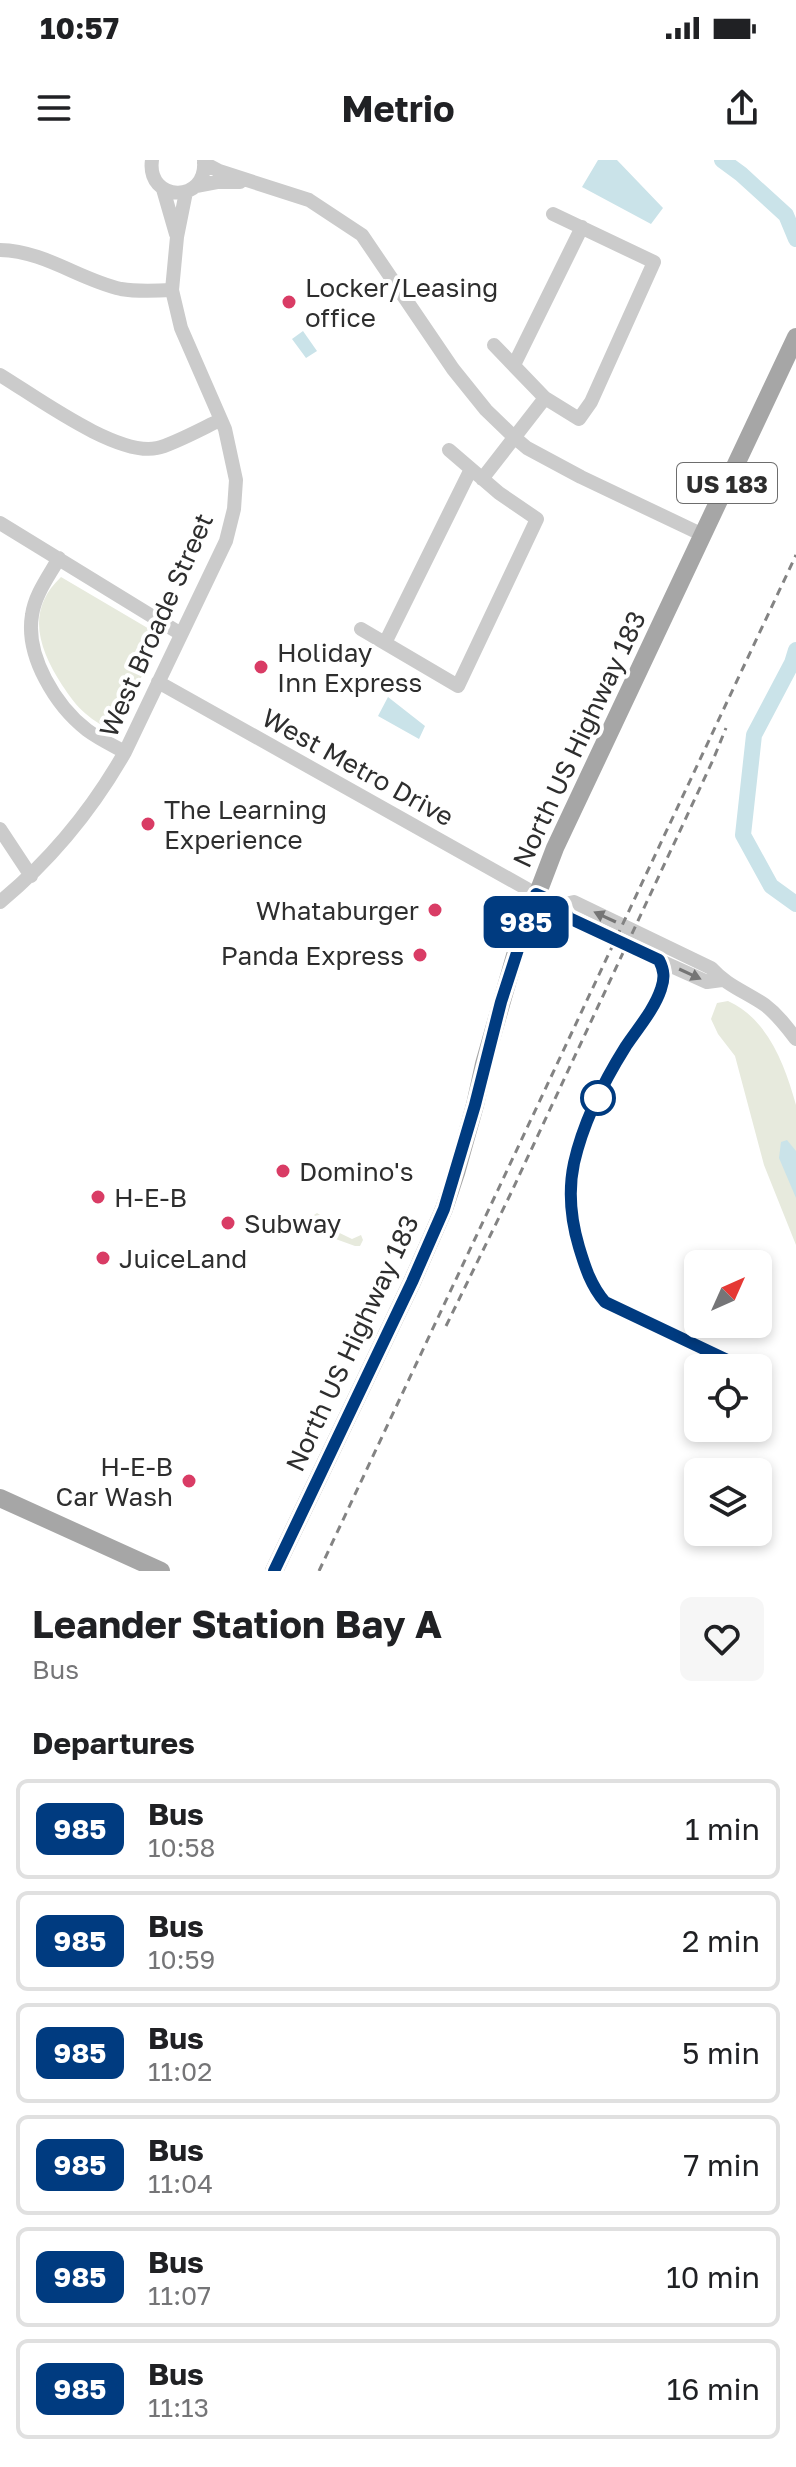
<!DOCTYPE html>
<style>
body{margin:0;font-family:"Golos Text",sans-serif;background:#f6f6f6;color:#202124;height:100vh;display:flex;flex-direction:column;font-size:30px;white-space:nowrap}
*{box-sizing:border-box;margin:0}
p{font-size:26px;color:#757577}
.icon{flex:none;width:44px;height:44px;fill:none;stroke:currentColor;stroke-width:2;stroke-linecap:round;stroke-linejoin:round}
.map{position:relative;height:1411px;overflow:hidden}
.side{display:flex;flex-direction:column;background:#fff;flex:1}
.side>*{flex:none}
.badge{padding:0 16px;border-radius:12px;font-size:28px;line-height:52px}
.needle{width:52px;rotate:45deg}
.controls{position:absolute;left:684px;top:1090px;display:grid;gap:16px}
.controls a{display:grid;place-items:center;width:88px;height:88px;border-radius:12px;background:#fff;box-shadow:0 4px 12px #0003;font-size:40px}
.map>.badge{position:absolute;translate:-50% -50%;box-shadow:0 0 0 4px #fff}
h2{padding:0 32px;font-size:30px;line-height:72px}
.round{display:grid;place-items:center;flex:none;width:84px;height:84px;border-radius:12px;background:#f6f6f6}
.head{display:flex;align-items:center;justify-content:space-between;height:136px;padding:0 32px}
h1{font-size:38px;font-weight:700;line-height:60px}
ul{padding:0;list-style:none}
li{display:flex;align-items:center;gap:24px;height:100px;margin:0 16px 12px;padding:0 16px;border:4px solid #e0e0e0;border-radius:12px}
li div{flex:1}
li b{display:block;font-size:30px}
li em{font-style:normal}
li .badge{min-width:88px;font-weight:700;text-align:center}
.status{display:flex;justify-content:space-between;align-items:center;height:56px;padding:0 40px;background:#fff;direction:ltr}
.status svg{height:22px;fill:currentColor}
header{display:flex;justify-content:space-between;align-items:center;height:104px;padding:0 32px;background:#fff;font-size:36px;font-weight:700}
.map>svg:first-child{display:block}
.green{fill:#e7eadd}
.water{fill:#cae3e9}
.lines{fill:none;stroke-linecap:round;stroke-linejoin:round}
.river{stroke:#cae3e9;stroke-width:16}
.minor{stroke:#cbcbcb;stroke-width:14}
.major{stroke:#a6a6a6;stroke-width:18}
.rail{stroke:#838383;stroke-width:3;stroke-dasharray:8 6;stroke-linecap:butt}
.oneway{fill:#757575}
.line-casing{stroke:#fff;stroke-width:18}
.line{stroke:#003b80;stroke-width:12}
.poi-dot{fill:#d93c65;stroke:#fff;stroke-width:3}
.stop-dot{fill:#fff;stroke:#003b80;stroke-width:4}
.labels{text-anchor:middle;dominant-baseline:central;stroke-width:8;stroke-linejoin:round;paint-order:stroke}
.shield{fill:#fff;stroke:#6d6d6d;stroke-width:2}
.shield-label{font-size:24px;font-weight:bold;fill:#2e2e2e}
.poi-label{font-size:26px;fill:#2e2e2e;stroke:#fff;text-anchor:start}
.street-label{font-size:26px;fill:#2e2e2e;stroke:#fff}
</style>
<div class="status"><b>10:57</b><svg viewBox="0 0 49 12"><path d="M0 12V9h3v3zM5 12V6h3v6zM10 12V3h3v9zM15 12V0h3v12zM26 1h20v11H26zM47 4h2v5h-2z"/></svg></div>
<header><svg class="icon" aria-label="menu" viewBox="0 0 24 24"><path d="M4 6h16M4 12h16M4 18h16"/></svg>Metrio<svg class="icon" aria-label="share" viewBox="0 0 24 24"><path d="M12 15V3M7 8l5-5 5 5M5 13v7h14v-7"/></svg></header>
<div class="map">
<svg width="796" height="1411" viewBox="0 0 796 1411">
<rect width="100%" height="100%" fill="#fff"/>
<path class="green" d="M61,417L151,470L158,483L118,565L112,571C103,566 94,561 86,554C76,546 69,535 62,525C39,489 25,451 61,417Z
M728,841C768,859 785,905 796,945V1085L764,1005L735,896L718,874L711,859L717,843Z
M317,1053L323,1057L317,1062L352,1079L361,1075L363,1080L360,1086H355L319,1073L314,1055Z"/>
<path class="water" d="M598,0H617L663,48L651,64L582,27Z
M303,171L317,191L306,198L292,179Z
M388,537L425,566L419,579L378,556Z
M787,980L796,991V1038L779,998L781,982Z"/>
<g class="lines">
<path class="river" d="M722,0L741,14L786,55L796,79
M796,490L792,503L754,575L743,675L771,726L796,744"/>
<path class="minor" d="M152,0C146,42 208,45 204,0
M204,3L219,11L309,40L362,75L453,209L486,250L514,277L527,288L581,317L703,375
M196,26L217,22H240
M163,29L176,74
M0,90C45,91 80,120 121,129C138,132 155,131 172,130
M494,185L545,238L579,259L591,242L654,102L553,54
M514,205L582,67
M0,215C35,236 117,297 157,288C172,285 205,267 220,260
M482,319L545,238
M0,363L181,474
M59,398C49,416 35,434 32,455C25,496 56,546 87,570C99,579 112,585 125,592
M361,469L458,526L537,359L499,333L449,290
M385,483L471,309
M158,522L536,734L561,745L574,742L711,808C726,825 746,832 765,845C777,854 786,866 796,879
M0,669L31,716
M0,742C52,699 92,650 125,592L226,381L234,349L236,320L225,269L181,168L172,130L177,77L186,32
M561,745L569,758L627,786L707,822L722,820"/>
<path class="major" d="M0,1338L161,1411
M274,1411L412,1122L444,1049L456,1013L475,945L484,904L518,785L555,688L796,177"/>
<path class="rail" d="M446,1166L511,1033L713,600L726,568
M319,1411L796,395"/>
</g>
<defs><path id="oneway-solid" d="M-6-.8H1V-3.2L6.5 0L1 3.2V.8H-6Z" transform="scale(2)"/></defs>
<g class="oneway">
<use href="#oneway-solid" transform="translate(605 757) rotate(-155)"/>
<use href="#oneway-solid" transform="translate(690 814) rotate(25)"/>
</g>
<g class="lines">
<defs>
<path id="line" d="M274,1411L412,1122L444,1049L475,945L501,842L536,734L561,745L569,758L659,800C664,810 665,818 661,829C654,850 638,868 626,886C604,921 583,963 574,1003C568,1031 571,1060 579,1087C585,1107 591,1126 605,1142L744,1208"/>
</defs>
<use href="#line" class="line-casing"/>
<use href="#line" class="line"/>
</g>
<g class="poi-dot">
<circle cx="289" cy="142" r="8"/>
<circle cx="261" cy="507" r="8"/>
<circle cx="148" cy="664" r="8"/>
<circle cx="435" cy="750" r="8"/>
<circle cx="420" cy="795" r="8"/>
<circle cx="283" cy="1011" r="8"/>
<circle cx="98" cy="1037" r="8"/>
<circle cx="228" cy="1063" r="8"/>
<circle cx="103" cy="1098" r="8"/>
<circle cx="189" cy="1321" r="8"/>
</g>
<circle class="stop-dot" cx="598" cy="938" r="16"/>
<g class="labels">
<rect class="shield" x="677" y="303" width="100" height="40" rx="6"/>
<g class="shield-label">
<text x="727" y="323">US 183</text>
</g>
<g class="poi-label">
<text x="305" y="127">Locker/Leasing<tspan x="305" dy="30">office</tspan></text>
<text x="277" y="492">Holiday<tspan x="277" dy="30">Inn Express</tspan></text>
<text x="164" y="649">The Learning<tspan x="164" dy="30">Experience</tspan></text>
<text x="419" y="750" text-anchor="end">Whataburger</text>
<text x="404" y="795" text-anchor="end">Panda Express</text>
<text x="299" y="1011">Domino's</text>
<text x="114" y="1037">H-E-B</text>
<text x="244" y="1063">Subway</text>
<text x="119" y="1098">JuiceLand</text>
<text x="173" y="1306" text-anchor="end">H-E-B<tspan x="173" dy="30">Car Wash</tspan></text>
</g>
<g class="street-label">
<text transform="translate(156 465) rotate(-66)">West Broade Street</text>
<text transform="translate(579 579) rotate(-65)">North US Highway 183</text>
<text transform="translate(358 607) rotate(29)">West Metro Drive</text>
<text transform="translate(352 1183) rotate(-65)">North US Highway 183</text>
</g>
</g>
</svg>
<div class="controls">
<a><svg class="needle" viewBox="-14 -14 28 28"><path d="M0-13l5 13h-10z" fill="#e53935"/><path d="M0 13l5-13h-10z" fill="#757577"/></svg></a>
<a><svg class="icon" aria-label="locate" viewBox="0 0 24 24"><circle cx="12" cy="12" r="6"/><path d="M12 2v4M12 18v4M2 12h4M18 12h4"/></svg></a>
<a><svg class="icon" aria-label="layers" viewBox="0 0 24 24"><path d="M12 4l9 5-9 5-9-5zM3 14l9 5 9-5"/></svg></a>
</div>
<b class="badge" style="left:526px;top:762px;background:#003b80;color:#fff">985</b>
</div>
<section class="side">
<div class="head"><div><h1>Leander Station Bay A</h1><p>Bus</p></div><a class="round"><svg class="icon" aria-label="heart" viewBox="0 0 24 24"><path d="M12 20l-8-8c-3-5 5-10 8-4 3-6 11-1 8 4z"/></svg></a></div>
<h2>Departures</h2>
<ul>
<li><span class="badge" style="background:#003b80;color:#fff">985</span><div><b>Bus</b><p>10:58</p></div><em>1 min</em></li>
<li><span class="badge" style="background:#003b80;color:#fff">985</span><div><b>Bus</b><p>10:59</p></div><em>2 min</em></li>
<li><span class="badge" style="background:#003b80;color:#fff">985</span><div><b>Bus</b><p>11:02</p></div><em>5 min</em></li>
<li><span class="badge" style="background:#003b80;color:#fff">985</span><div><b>Bus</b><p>11:04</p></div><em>7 min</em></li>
<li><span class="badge" style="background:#003b80;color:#fff">985</span><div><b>Bus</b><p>11:07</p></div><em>10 min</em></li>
<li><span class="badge" style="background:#003b80;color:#fff">985</span><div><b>Bus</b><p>11:13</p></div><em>16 min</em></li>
</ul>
</section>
